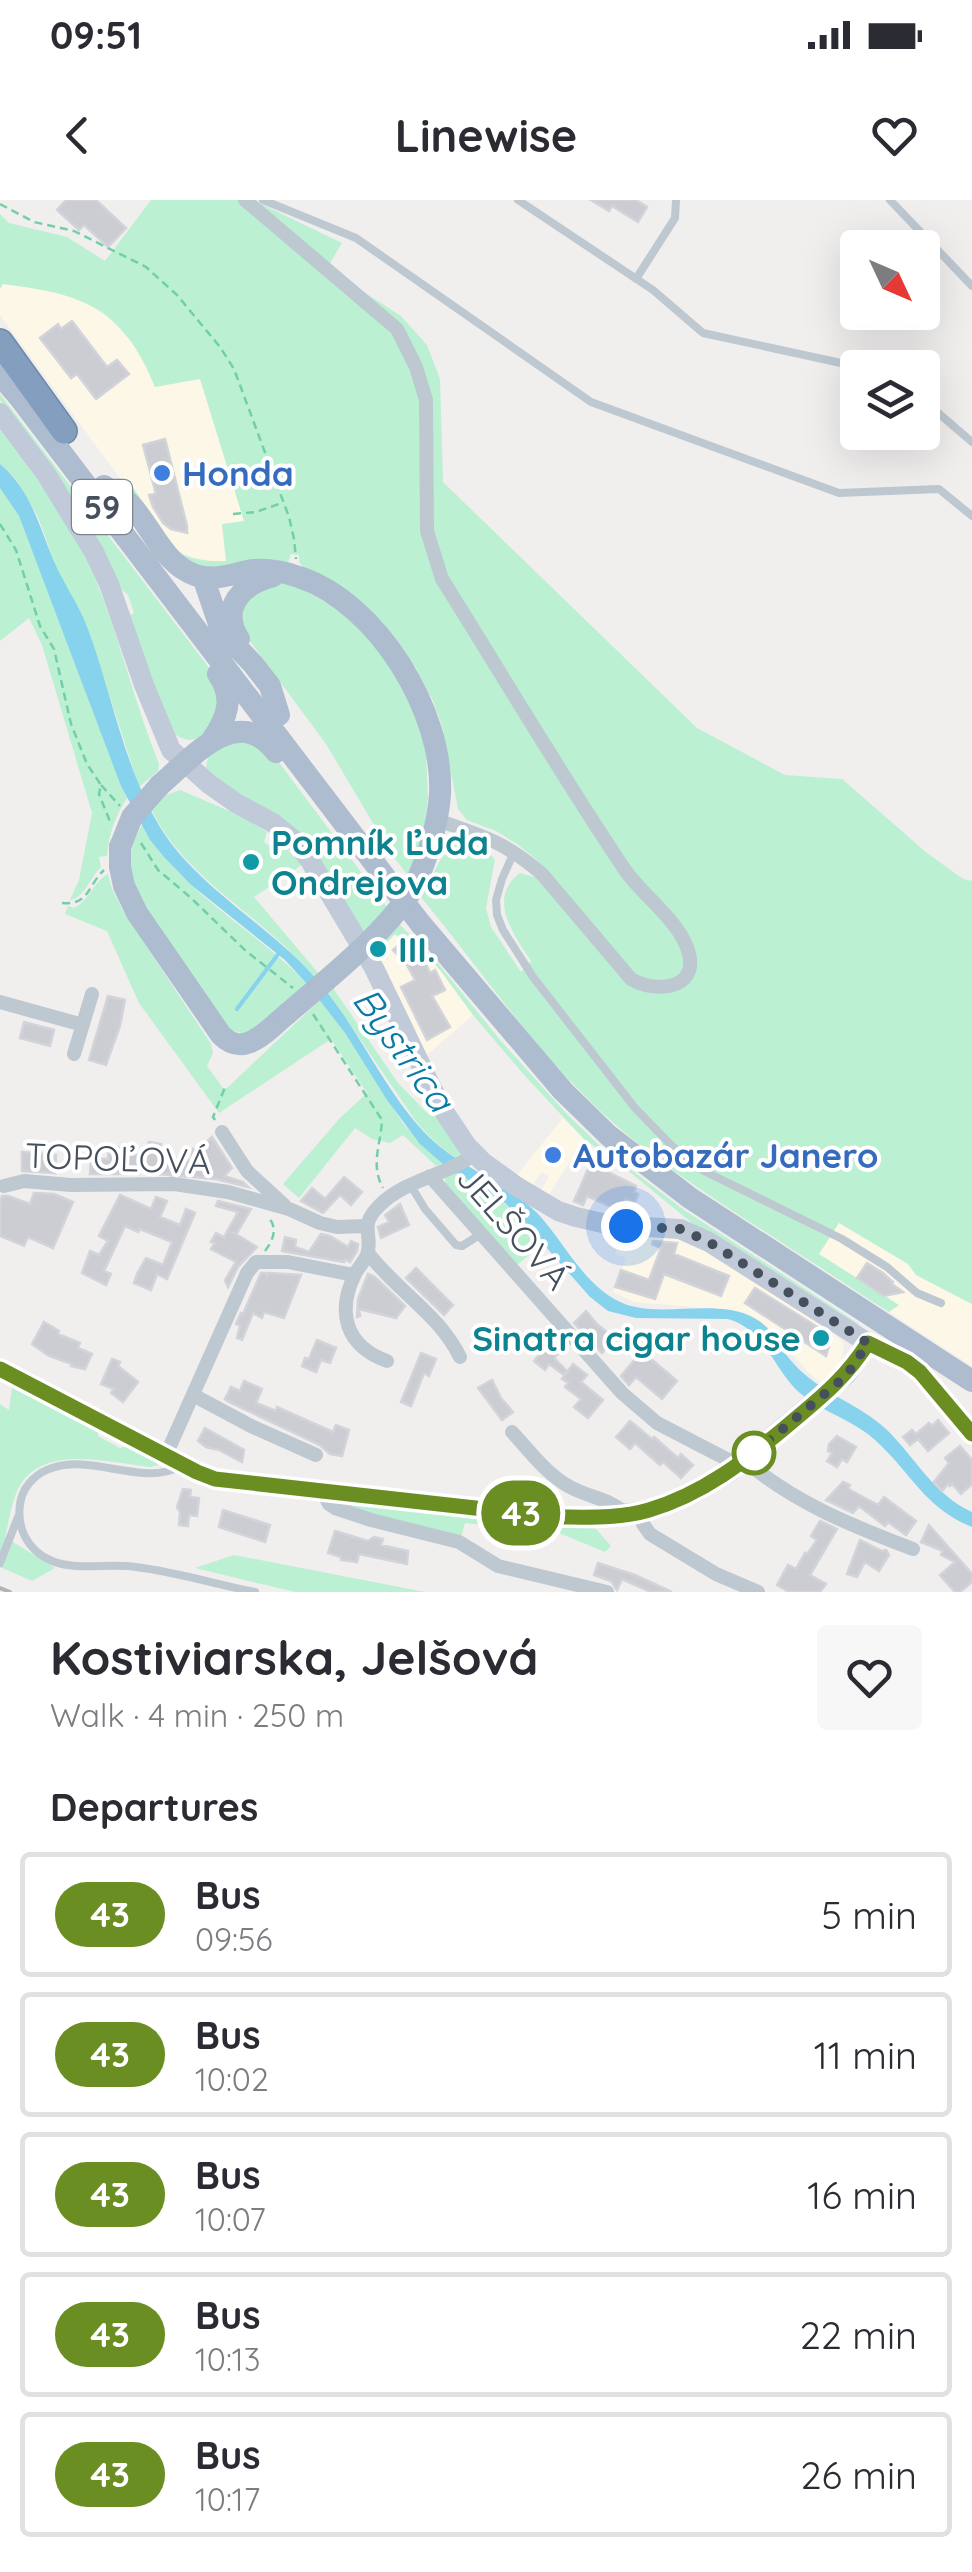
<!DOCTYPE html>
<meta charset="utf-8">
<style>
body{margin:0;font-family:Quicksand,sans-serif;background:#f7f7f7;color:#2b2b33;height:100vh;display:flex;flex-direction:column;font-size:38px;white-space:nowrap}
*{box-sizing:border-box;margin:0}
p{font-size:32px;color:#7c7c81}
.icon{flex:none;width:55px;height:55px;fill:none;stroke:currentColor;stroke-width:2;stroke-linecap:round;stroke-linejoin:round}
.map{position:relative;height:1392px;overflow:hidden}
.side{display:flex;flex-direction:column;background:#fff;flex:1}
.side>*{flex:none}
.badge{padding:0 20px;border-radius:32px;font-size:35px;line-height:65px}
.needle{width:65px;rotate:134deg}
.controls{position:absolute;left:840px;top:30px;display:grid;gap:20px}
.controls a{display:grid;place-items:center;width:100px;height:100px;border-radius:10px;background:#fff;box-shadow:0 10px 40px #0002;font-size:50px}
.you{position:absolute;width:50px;height:50px;margin:-25px;border:8px solid #fff;border-radius:50%;background:#1a73e8;box-shadow:0 0 0 15px #1a73e833}
.map>.badge{position:absolute;translate:-50% -50%;box-shadow:0 0 0 5px #fff}
h2{padding:0 50px;font-size:38px;line-height:90px}
.round{display:grid;place-items:center;flex:none;width:105px;height:105px;border-radius:10px;background:#f7f7f7}
.summary{display:flex;align-items:center;justify-content:space-between;height:170px;padding:0 50px}
h1{font-size:48px;font-weight:700;line-height:75px}
ul{padding:0;list-style:none}
li{display:flex;align-items:center;gap:30px;height:125px;margin:0 20px 15px;padding:0 30px;border:5px solid #e1e1e2;border-radius:10px}
li div{flex:1}
li b{display:block;font-size:38px}
li em{font-style:normal}
li .badge{min-width:110px;font-weight:700;text-align:center}
.status{display:flex;justify-content:space-between;align-items:center;height:70px;padding:0 50px;background:#fff;direction:ltr}
.status svg{height:28px;fill:currentColor}
header{display:flex;justify-content:space-between;align-items:center;height:130px;padding:0 50px;background:#fff;font-size:45px;font-weight:700}
.map>svg:first-child{display:block}
.commercial{fill:#fcf7e7}
.green{fill:#bbf0d3}
.water{fill:#87d3ee}
.lines{fill:none;stroke-linecap:round;stroke-linejoin:round}
.stream{stroke:#87d3ee;stroke-width:4}
.building{fill:#cbcdd3;stroke:#d2d4da;stroke-width:2.5}
.highway-casing{stroke:#7089ab;stroke-width:28}
.path{stroke:#72cfa7;stroke-width:2.5;stroke-dasharray:8 5;stroke-linecap:butt}
.lane{stroke:#bec8d1;stroke-width:8}
.street{stroke:#bec8d1;stroke-width:14}
.secondary{stroke:#c0cad8;stroke-width:20}
.primary{stroke:#adbcce;stroke-width:22}
.highway{stroke:#849ebf;stroke-width:25}
.rail{stroke:#b0b3b9;stroke-width:4}
.primary-bridge{stroke:#adbcce;stroke-width:22}
.line-casing{stroke:#fff;stroke-width:22}
.line{stroke:#6b8e23;stroke-width:15}
.walk{stroke:#46505c;stroke-width:10;stroke-dasharray:0 18}
.shop-dot{fill:#3f7fe0;stroke:#fff;stroke-width:4}
.culture-dot{fill:#0f9aa8;stroke:#fff;stroke-width:4}
.stop-dot{fill:#fff;stroke:#6b8e23;stroke-width:5}
.labels{text-anchor:middle;dominant-baseline:central;stroke-width:8;stroke-linejoin:round;paint-order:stroke}
.shield{fill:#fff;stroke:#7e848d;stroke-width:2.5}
.shield-label{font-size:32px;font-weight:bold;fill:#46505c}
.shop-label{font-size:35px;font-weight:bold;fill:#366cbe;stroke:#fff;text-anchor:start}
.culture-label{font-size:35px;font-weight:bold;fill:#0d838f;stroke:#fff;text-anchor:start}
.street-label{font-size:35px;fill:#46505c;stroke:#fff}
.water-label{font-size:38px;font-style:italic;fill:#087ba5;stroke:#fff}
</style>
<div class="status"><b>09:51</b><svg viewBox="0 0 49 12"><path d="M0 12V9h3v3zM5 12V6h3v6zM10 12V3h3v9zM15 12V0h3v12zM26 1h20v11H26zM47 4h2v5h-2z"/></svg></div>
<header><svg class="icon" aria-label="back" viewBox="0 0 24 24"><path d="M15 5l-7 7 7 7"/></svg>Linewise<svg class="icon" aria-label="heart" viewBox="0 0 24 24"><path d="M12 20l-8-8c-3-5 5-10 8-4 3-6 11-1 8 4z"/></svg></header>
<div class="map">
<svg width="972" height="1392" viewBox="0 0 972 1392">
<rect width="100%" height="100%" fill="#f1eeee"/>
<path class="commercial" d="M3,84L53,90L88,103L109,118L133,144L146,165L155,187L200,178L244,321L222,325L226,361L214,362L192,357L177,351L166,341L0,115V89Z
M396,734L411,750L416,746L440,770L473,815L427,855L374,755Z
M563,918L584,939L549,995L541,991L549,976L542,972L532,985L517,975Z
M839,1022L908,1064L916,1075L972,1104V1166L889,1112L898,1105L819,1054Z
M622,1034H655L682,1040L733,1064L833,1132L844,1143L840,1168L825,1187L808,1172L772,1131L755,1118L739,1111L635,1102L613,1092L626,1058L615,1054Z"/>
<path class="green" d="M151,0H253L342,43L327,68L401,116L427,145L440,179L443,282L697,528L785,575L842,579L927,653L963,679L972,681V1104L916,1075L908,1064L839,1023L819,1054L899,1105L889,1112C857,1092 825,1070 793,1050C723,1004 651,961 591,902C527,840 478,766 421,697L447,647C462,638 486,646 495,660L486,708L491,727L521,772L531,761C514,735 486,698 520,673L559,684L537,660L517,644L496,631L467,620L458,609L442,526L433,501L416,468L389,432L303,367L299,362V355L291,354L288,363C253,365 201,378 172,351C159,337 143,309 131,292L134,289C145,303 164,341 177,351C188,360 212,362 226,361L222,324L244,321L200,179L155,187C123,107 83,94 3,84L0,89V14L9,23L67,37L105,61Z
M0,194L210,469L223,504C210,525 200,554 172,532L127,417L134,413L128,395L118,386L107,358L83,312L0,200Z
M0,230C34,275 71,320 93,373C119,435 134,502 159,564L158,571L139,587L87,426L58,372L38,317L16,280L0,264Z
M0,288L19,316L127,598C115,617 109,633 107,656L99,657L101,667C90,678 85,697 70,700L79,680L92,613L42,445L29,418L0,441Z
M288,382L345,412L374,440L416,510L426,555L428,597L424,633L410,678L392,655L326,544L243,432L240,412L257,386Z
M238,536L275,557L402,727L432,756L501,841L565,912L599,945L684,1010L859,1124L853,1125L692,1023L631,973L584,939L525,876L473,815L440,770L417,746L412,750L395,734L374,755L317,657L211,576L206,567L208,557Z
M180,590L241,616L267,632L264,642L269,646L278,640L302,665L254,697L319,774L315,777C303,764 290,751 277,739C232,699 179,666 152,611L166,595Z
M142,625C180,692 256,730 307,784L246,834L230,830L145,714L128,664L132,644Z
M108,674L112,689L124,712L211,844L213,853L207,866L223,888H227L320,800L345,833L404,925L443,964L436,966L403,935L390,943L372,939L355,928L299,998L283,984L339,919L367,893L331,839L219,913L139,803L107,731L65,714L68,706L74,708C90,700 93,682 108,674Z
M333,788L398,883L426,912L439,919L465,954L456,958C440,947 427,935 415,920L328,792Z
M455,971L504,1003L543,1043L516,1066L446,987L445,976Z
M12,1187L98,1231V1236L120,1248L126,1246L160,1260L158,1265L150,1267C108,1263 40,1242 17,1291C11,1305 9,1322 5,1337L55,1368L32,1381L0,1367V1204L9,1210Z
M330,1296L537,1318L596,1329L611,1346L605,1352L559,1333L465,1323L461,1337C428,1329 352,1318 330,1296Z
M234,1355L425,1392H295L195,1368Z"/>
<path class="water" d="M0,264C33,292 40,331 57,368C67,389 80,407 88,429C112,494 124,567 160,627C194,684 265,723 311,773C357,822 383,892 430,938C461,968 513,986 540,1016C564,1043 583,1082 616,1100C655,1122 716,1095 756,1119C775,1130 779,1149 794,1164C820,1193 858,1203 886,1229C915,1257 934,1295 972,1312V1327C924,1308 911,1272 875,1240C850,1217 813,1210 791,1184C770,1159 762,1129 728,1119L636,1118L608,1111L590,1097L523,1021L505,1003L443,964L420,944L387,900L345,833L307,784L285,760L190,684L164,657L150,640L121,586L19,316L0,288Z"/>
<g class="lines">
<path class="stream" d="M237,809L279,753"/>
</g>
<path class="building" d="M66,0H96L126,28L108,47L84,25L79,30L57,10Z
M591,0H636L647,7L638,22L612,6L609,11Z
M72,121L107,167L117,160L129,174L96,199L77,174L71,178L40,138L58,124L61,129Z
M165,239L187,326V333L171,329L163,323L153,307L149,295L156,294L143,245Z
M403,741L423,757L430,773L435,770L445,790L432,796L450,827L427,840L401,787L415,780L407,765L393,750Z
M108,796L125,800L120,826L106,865L89,860Z
M24,822L54,830L50,846L20,838Z
M212,937L232,968L224,976L243,982L248,987L216,979L158,974L159,968L139,967V974H90L91,959H108L109,947L128,948V954L146,956L149,942L161,944L159,957L191,960L193,949L196,951Z
M22,952L56,955L55,973L22,971Z
M593,958L603,962L600,968L636,986L634,992L638,994L635,1002L625,998L621,1011L587,996L583,1005L574,1001Z
M344,977L362,992L351,1005L340,995L323,1013L301,1001L312,988L325,999Z
M34,993L54,994L73,1002L53,1048L28,1037L24,1046L0,1036V1004L2,996H8L30,1004Z
M120,995L151,1009L156,997L167,1001L160,1017L180,1025L186,1009L195,1013L167,1079L157,1074L151,1090L134,1083L137,1074L146,1058L163,1065L172,1042L140,1029L138,1032L125,1026L104,1071L111,1074L106,1085L82,1073L90,1051L99,1055L108,1041L99,1036Z
M218,1001L251,1009L237,1033H234L257,1047L238,1067L228,1087L225,1080L236,1062L211,1049L215,1043L211,1042L216,1033L224,1037L238,1012L216,1006Z
M400,1004L409,1025L381,1038L378,1027L389,1022L385,1015Z
M321,1034L330,1036L348,1047L351,1041L358,1044L357,1051L350,1062L345,1059L344,1062L282,1051L285,1037L296,1040L295,1047L309,1052Z
M653,1041L677,1043L674,1054L729,1076L721,1096L664,1074L655,1099L615,1087L621,1070L649,1080L661,1048L652,1044Z
M867,1063L883,1073L893,1082L892,1084L903,1092L884,1096L857,1078Z
M416,1068L453,1105L444,1115L406,1078Z
M261,1073H267V1076L269,1073L301,1075L284,1118L264,1112L262,1118L253,1113L242,1140L237,1138L240,1126L236,1124L241,1113L243,1114Z
M368,1074L375,1077L405,1106L396,1118L359,1109L360,1116L357,1117L358,1099Z
M755,1088L832,1136L826,1156L745,1103Z
M586,1111L597,1124L614,1138L602,1153L574,1123Z
M44,1122L59,1131L58,1134L80,1143L78,1148L92,1154L85,1169L71,1166L72,1164L49,1156L32,1144Z
M317,1140L336,1148L330,1163L321,1160L316,1172L302,1166L305,1158L309,1159Z
M552,1140L562,1149L554,1158L567,1171L564,1175L549,1164L545,1170L534,1161Z
M421,1153L436,1159L429,1176L424,1173L411,1206L401,1202Z
M644,1153L677,1181L662,1199L636,1177L629,1185L621,1176L636,1158L638,1160Z
M112,1159L120,1162L118,1166L138,1182L123,1202L111,1193L114,1189L101,1184Z
M573,1164L587,1175L581,1182L603,1200L588,1218L574,1207L581,1199L565,1187L568,1183L562,1179Z
M492,1180L501,1198L513,1212L502,1220L478,1188Z
M244,1181L262,1189L256,1203L276,1211L277,1207L333,1232L336,1225L349,1230L342,1256L330,1254L320,1245L227,1201L225,1199L231,1187L240,1191Z
M938,1220L949,1233L928,1251L918,1239L910,1245L903,1237L912,1230L916,1234L929,1223L932,1226Z
M630,1221L652,1239L654,1237L678,1258L681,1254L693,1265L681,1278L663,1262L660,1265L635,1243L630,1249L616,1237Z
M205,1228L244,1250L242,1262L219,1250L206,1247L198,1241Z
M837,1236L856,1247L847,1262L842,1259L837,1267L827,1261L832,1253L828,1251L829,1244Z
M960,1246L972,1260V1284L961,1294L952,1284L950,1286L948,1284L942,1291L934,1282L949,1263L945,1258Z
M843,1282L850,1285L848,1288L852,1291L878,1305L884,1297L916,1321L906,1335L888,1322L885,1326L859,1306L853,1313L826,1300Z
M183,1289L191,1290L190,1297L199,1298L197,1316L189,1315L188,1326L179,1325L180,1312L177,1307Z
M223,1310L270,1325L265,1342L219,1327Z
M820,1321L837,1329L810,1375L826,1384L820,1392H789L777,1385L788,1365L796,1369L805,1353L807,1354L817,1340L811,1336Z
M929,1325L972,1374V1382L960,1392H955L940,1375L955,1362L941,1355L943,1351L921,1342Z
M335,1331L368,1341L374,1337L383,1339L381,1345L408,1351L407,1364L359,1354L357,1362L341,1360V1357L328,1353Z
M860,1340L882,1351L886,1350L889,1355L879,1371L865,1362L857,1377L847,1374Z
M598,1363L635,1375L672,1392H651L622,1379L617,1390L611,1381L594,1375Z"/>
<g class="lines">
<defs>
<path id="highway" d="M0,142L64,231"/>
</defs>
<use href="#highway" class="highway-casing"/>
<path class="path" d="M0,4L34,22L74,31L146,67L177,95L220,147L234,169L289,317L294,339L296,359
M233,314L256,312L282,303
M0,324L16,350L40,426L54,449L71,524L87,564L101,585L99,594L111,624
M101,585L120,606
M141,643L158,670L190,697L246,751L293,788
M62,703C90,705 87,686 104,670
M313,814L382,920C381,944 370,965 383,988
M215,920L213,917L226,885
M265,1051C273,1040 278,1029 269,1018"/>
<path class="lane" d="M263,0L356,38L591,202L839,293L939,289L972,316
M518,0L653,90L703,133L864,168
M890,0L972,86
M636,79L675,18L676,0
M922,199L972,242
M514,652L502,679L496,700L497,715L503,730L533,777L635,908L673,947L704,971L842,1039L887,1067L917,1093L941,1103
M411,986L425,1009L456,1045L462,1046L481,1034
M180,1267C140,1286 93,1254 52,1268C38,1272 25,1284 21,1299C15,1325 26,1350 52,1361C77,1371 109,1363 136,1367C176,1372 215,1384 255,1392
M0,1363L18,1317"/>
<path class="street" d="M245,0L397,129L416,167L426,200L427,331L442,379C503,476 561,575 625,670C643,696 682,723 689,754C698,790 654,793 631,779L542,674C505,642 483,636 437,620
M0,802L83,825
M74,854L92,794
M222,932L247,971L284,1005
M430,976L622,1193L657,1223L738,1265
M4,986L24,981L71,985L174,984L228,992L289,1009L320,1023L337,1027L366,1026
M368,1053C397,1091 439,1114 460,1157
M868,1143L907,1162L919,1172L972,1234
M387,1161C346,1146 336,1113 355,1074C358,1068 364,1062 367,1055C374,1034 357,1027 380,1005C405,980 447,975 475,954
M193,1195L251,1226L316,1255
M512,1232C529,1250 547,1275 570,1287C588,1297 611,1299 626,1314
M166,1255L247,1073L256,1062H288L354,1075
M745,1261C795,1303 852,1326 913,1349
M322,1291L329,1304L335,1308L371,1320L459,1342L498,1366L607,1392
M638,1312L643,1324L650,1334L716,1374L758,1392"/>
<path class="secondary" d="M0,213L46,274L94,352L109,384L144,485L171,550L209,584L236,603L273,623L294,640L309,659L374,768L441,907L467,946L483,962L516,986L558,1011L576,1017L611,1025L680,1029L709,1042L868,1143L846,1175L731,1271L693,1293L647,1311L590,1318L556,1317L483,1309L210,1278L0,1169"/>
<path class="primary" d="M0,175L19,197L420,723L563,891L608,935L690,998L972,1181
M104,286C112,291 122,296 129,303C151,325 163,364 195,375C215,382 234,373 254,370C269,369 285,372 299,377C378,403 444,513 440,594C439,612 435,629 430,646
M203,377L219,424L230,440L253,464L270,486L279,515
M239,439C219,408 242,384 273,376
M212,540C227,518 235,498 218,474
M160,585C193,557 237,502 276,552
M120,647V667L124,686L137,713L221,835C245,859 267,830 287,814"/>
<use href="#highway" class="highway"/>
<path class="rail" d="M0,1388L10,1392"/>
<path class="primary-bridge" d="M120,647L132,617L160,585
M287,814C327,779 384,735 412,690C420,676 425,661 430,646"/>
</g>
<g class="lines">
<defs>
<path id="line" d="M0,1169L197,1272L215,1279L556,1317C587,1317 619,1319 649,1310C703,1294 745,1261 787,1226C820,1198 844,1180 868,1143L907,1162L920,1172L972,1234"/>
</defs>
<use href="#line" class="line-casing"/>
<use href="#line" class="line"/>
<path class="walk" d="M626,1026L680,1029L709,1042L868,1143L846,1176L754,1253"/>
</g>
<g class="shop-dot">
<circle cx="162" cy="273" r="10"/>
<circle cx="553" cy="955" r="10"/>
</g>
<g class="culture-dot">
<circle cx="251" cy="662" r="10"/>
<circle cx="378" cy="749" r="10"/>
<circle cx="821" cy="1138" r="10"/>
</g>
<circle class="stop-dot" cx="754" cy="1253" r="20"/>
<g class="labels">
<rect class="shield" x="72" y="280" width="60" height="54" rx="8"/>
<g class="shield-label">
<text x="102" y="307">59</text>
</g>
<g class="shop-label">
<text x="182" y="273">Honda</text>
<text x="573" y="955">Autobazár Janero</text>
</g>
<g class="culture-label">
<text x="271" y="642">Pomník Ľuda<tspan x="271" dy="40">Ondrejova</tspan></text>
<text x="398" y="749">III.</text>
<text x="801" y="1138" text-anchor="end">Sinatra cigar house</text>
</g>
<g class="street-label">
<text transform="translate(118 958) rotate(2)">TOPOĽOVÁ</text>
<text transform="translate(514 1027) rotate(49)">JELŠOVÁ</text>
</g>
<g class="water-label">
<text transform="translate(404 849) rotate(54)">Bystrica</text>
</g>
</g>
</svg>
<div class="controls">
<a><svg class="needle" viewBox="-14 -14 28 28"><path d="M0-13l5 13h-10z" fill="#e53935"/><path d="M0 13l5-13h-10z" fill="#7c7c81"/></svg></a>
<a><svg class="icon" aria-label="layers" viewBox="0 0 24 24"><path d="M12 4l9 5-9 5-9-5zM3 14l9 5 9-5"/></svg></a>
</div>
<div class="you" style="left:626px;top:1026px"></div>
<b class="badge" style="left:521px;top:1313px;background:#6b8e23;color:#fff">43</b>
</div>
<section class="side">
<div class="summary"><div><h1>Kostiviarska, Jelšová</h1><p>Walk · 4 min · 250 m</p></div><a class="round"><svg class="icon" aria-label="heart" viewBox="0 0 24 24"><path d="M12 20l-8-8c-3-5 5-10 8-4 3-6 11-1 8 4z"/></svg></a></div>
<h2>Departures</h2>
<ul>
<li><span class="badge" style="background:#6b8e23;color:#fff">43</span><div><b>Bus</b><p>09:56</p></div><em>5 min</em></li>
<li><span class="badge" style="background:#6b8e23;color:#fff">43</span><div><b>Bus</b><p>10:02</p></div><em>11 min</em></li>
<li><span class="badge" style="background:#6b8e23;color:#fff">43</span><div><b>Bus</b><p>10:07</p></div><em>16 min</em></li>
<li><span class="badge" style="background:#6b8e23;color:#fff">43</span><div><b>Bus</b><p>10:13</p></div><em>22 min</em></li>
<li><span class="badge" style="background:#6b8e23;color:#fff">43</span><div><b>Bus</b><p>10:17</p></div><em>26 min</em></li>
</ul>
</section>
